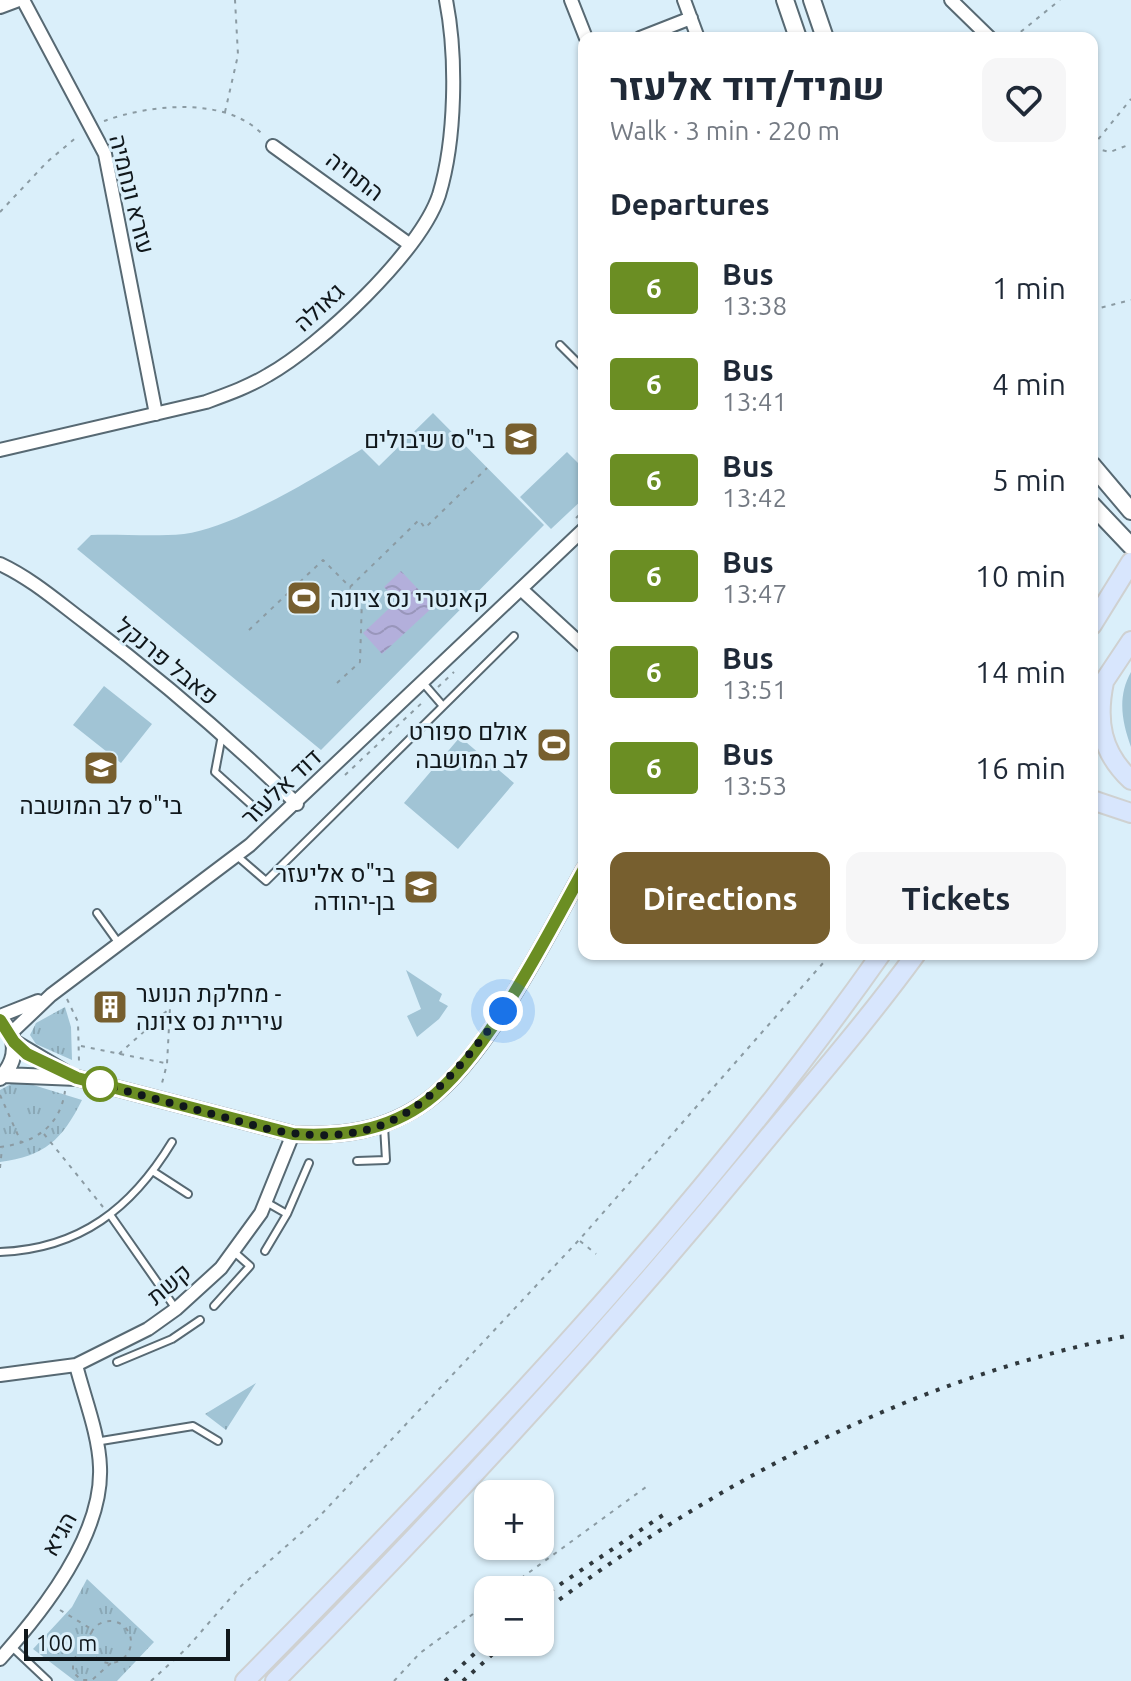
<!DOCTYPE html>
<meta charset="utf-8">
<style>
body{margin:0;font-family:Ubuntu,Heebo,sans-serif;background:#f6f6f7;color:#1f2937;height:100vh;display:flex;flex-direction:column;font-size:30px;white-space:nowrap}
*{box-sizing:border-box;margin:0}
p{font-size:26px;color:#747a83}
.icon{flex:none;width:44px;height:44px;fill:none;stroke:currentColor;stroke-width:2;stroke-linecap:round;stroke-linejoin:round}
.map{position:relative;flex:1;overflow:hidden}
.details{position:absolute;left:578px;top:32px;width:520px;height:928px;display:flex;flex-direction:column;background:#fff;border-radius:16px;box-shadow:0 2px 6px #0004}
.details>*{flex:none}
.badge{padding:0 16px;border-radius:6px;font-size:28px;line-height:52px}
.fabs{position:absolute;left:474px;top:1480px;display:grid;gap:16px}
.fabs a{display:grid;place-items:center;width:80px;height:80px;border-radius:16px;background:#fff;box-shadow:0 2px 6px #0004;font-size:40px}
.scale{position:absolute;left:24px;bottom:20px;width:206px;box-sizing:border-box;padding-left:8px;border:4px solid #10171b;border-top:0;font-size:22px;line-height:28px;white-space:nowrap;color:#10171b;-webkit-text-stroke:6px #daeffa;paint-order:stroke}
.you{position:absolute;width:40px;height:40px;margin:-20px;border:6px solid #fff;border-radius:50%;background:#1a73e8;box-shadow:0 0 0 12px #1a73e833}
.map>.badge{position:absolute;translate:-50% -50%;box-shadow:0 0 0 4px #fff}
h2{padding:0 32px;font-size:30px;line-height:72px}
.round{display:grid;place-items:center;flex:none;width:84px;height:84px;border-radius:16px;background:#f6f6f7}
.head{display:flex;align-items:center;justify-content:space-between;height:136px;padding:0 32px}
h1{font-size:38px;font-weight:700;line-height:60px}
.primary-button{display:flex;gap:16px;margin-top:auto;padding:16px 32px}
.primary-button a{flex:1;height:92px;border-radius:16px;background:#775f2f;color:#fff;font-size:32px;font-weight:700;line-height:92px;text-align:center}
.primary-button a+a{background:#f6f6f7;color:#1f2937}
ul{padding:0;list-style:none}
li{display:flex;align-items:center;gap:24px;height:96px;padding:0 32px}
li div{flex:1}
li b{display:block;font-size:30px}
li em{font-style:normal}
li .badge{min-width:88px;font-weight:700;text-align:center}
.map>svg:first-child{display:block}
.grass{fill:#a1c4d5}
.park{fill:url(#park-tufts)}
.water{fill:url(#water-waves)}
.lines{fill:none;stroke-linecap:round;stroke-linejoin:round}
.service-casing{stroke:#576973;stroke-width:10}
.minor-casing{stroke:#576973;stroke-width:16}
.tertiary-casing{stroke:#576973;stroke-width:18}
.secondary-casing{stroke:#576973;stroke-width:20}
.primary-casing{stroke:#cfd1d1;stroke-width:22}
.path{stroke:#8b9ba3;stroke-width:2;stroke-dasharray:4 6;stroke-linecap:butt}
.service{stroke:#fff;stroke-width:6}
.minor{stroke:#fff;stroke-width:12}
.tertiary{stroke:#fff;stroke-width:14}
.secondary{stroke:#fff;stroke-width:16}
.primary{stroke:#d8e6fd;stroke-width:18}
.rail{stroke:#2f383d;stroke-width:4;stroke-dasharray:4 8;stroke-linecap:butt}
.line-casing{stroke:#fff;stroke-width:18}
.line{stroke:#6b8e23;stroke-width:12}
.walk{stroke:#10171b;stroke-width:8;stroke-dasharray:0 14.4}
.stop-dot{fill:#fff;stroke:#6b8e23;stroke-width:4}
.labels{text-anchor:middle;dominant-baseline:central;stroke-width:6;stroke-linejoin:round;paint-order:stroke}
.street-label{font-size:24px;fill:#10171b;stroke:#daeffa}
.poi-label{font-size:24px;fill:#10171b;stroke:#daeffa;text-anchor:end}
</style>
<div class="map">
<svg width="1131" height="1681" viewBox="0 0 1131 1681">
<defs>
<pattern id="park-tufts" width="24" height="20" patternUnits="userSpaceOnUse" patternTransform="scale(2)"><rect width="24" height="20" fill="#a1c4d5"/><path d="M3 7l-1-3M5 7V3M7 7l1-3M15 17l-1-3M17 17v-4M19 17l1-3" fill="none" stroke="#8aa8b6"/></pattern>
<pattern id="water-waves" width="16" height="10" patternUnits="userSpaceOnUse" patternTransform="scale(2)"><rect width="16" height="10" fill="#b3afdb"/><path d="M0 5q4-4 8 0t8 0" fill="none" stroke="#9996bb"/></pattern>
</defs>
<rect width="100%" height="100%" fill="#daeffa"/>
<path class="grass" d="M433,413L544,525L321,750L77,549L91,535C121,534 154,537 184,534C234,528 318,476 362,449L379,466Z
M567,452L584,469V498L551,529L520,497Z
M1131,672V747C1122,722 1117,697 1131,672Z
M104,686L152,724L121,763L73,725Z
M460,737L514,783L458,849L404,803Z
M406,970L442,994L439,1001L448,1006L439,1019L417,1037L407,1016L421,1009Z"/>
<path class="park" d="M65,1007L71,1027L72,1060L36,1044L30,1035L36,1023Z
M11,1084H30L82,1100C62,1140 45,1156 0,1162V1090Z
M256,1383L226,1430L205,1414Z
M87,1579L154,1642L117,1681H75L33,1649L72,1607Z"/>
<path class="water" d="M401,571L434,606L382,654L363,633L397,601L384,587Z"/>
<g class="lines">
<defs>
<path id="service" d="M560,345L584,369
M424,684L443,706
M222,735L215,772L255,808
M237,856L266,881L514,636
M97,913L120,945
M357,1161L386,1160L384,1126
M154,1172L188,1194
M266,1202L287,1214
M111,1216L176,1309
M265,1251L287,1214L309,1163
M0,1252C80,1249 132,1208 172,1142
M214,1306L250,1266L233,1251
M117,1362L172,1339L200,1320
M95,1442L193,1426L218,1441
M11,1646L48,1681"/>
<path id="minor" d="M23,0L105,154L156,414
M571,0L586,38
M684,0L698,38
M951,0L990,38
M640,38L691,18
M273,146L409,244
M0,450L206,402C228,394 248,387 268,375C320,346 420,252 439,195C456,139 457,56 446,0
M0,564C32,579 58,602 86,623C160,679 231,740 297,804
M522,590L584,647
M0,1016L38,1001
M11,1033L51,995L250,845L584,529
M0,1375L76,1365L148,1329L176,1309L221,1268L261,1213L293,1134
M0,1659C44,1610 103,1535 100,1467C99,1434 84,1397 76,1365"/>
<path id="tertiary" d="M0,6L16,0
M0,1020C19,1036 18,1061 0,1078
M14,1042L66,1073
M3,1075L77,1078L293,1134C341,1137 386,1131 427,1101C487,1057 547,936 584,869"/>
<path id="secondary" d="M785,0L798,38
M812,0L825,38
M1092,465L1131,511
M1092,505L1131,546"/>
<path id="primary" d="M1092,625L1131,562
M1104,682C1096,721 1101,752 1131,780
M1097,692L1131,641
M1092,800L1131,813
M245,1681C470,1453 696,1217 881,954
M275,1681C442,1513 602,1339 752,1157C807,1090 865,1024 916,954"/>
</defs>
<use href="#service" class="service-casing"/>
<use href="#minor" class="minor-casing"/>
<use href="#tertiary" class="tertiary-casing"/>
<use href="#secondary" class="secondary-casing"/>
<use href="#primary" class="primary-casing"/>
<path class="path" d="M1013,38L1060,0
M225,112L238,55L235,0
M104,121C151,104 228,96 264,136
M1092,147L1131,99
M1093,148L1110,152L1131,144
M0,212L47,162L78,136
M1092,310L1131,300
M576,518L584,510
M249,630L323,560L350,587L419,520L425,528L487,468
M337,683L360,662L362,598L350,588
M438,687L454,672
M345,775L425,700
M67,999L78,1022L79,1062
M81,1046L165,1063
M119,1054L170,1008L167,1064L161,1087
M0,1095L21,1142
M44,1134L103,1207
M0,1147C34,1143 60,1127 65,1091
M0,1168L2,1148
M580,1241L596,1254
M505,1590L646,1487
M60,1610L93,1630L73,1661V1672L81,1680H92L111,1663
M89 1642a21 21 0 1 1 42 0a21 21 0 1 1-42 0Z
M151,1681L187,1648L240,1587L317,1519L579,1240L831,954
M394,1681L420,1653L488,1603"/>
<use href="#service" class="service"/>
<use href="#minor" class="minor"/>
<use href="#tertiary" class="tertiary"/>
<use href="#secondary" class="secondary"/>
<use href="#primary" class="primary"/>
<path class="rail" d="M540,1598L666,1513
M540,1614C718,1480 912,1378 1131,1335
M445,1681L488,1641
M463,1681L506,1642"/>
</g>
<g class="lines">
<defs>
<path id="line" d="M0,1020L14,1042L27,1054L77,1078L293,1134C341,1137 387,1131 427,1101C487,1056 547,936 584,869"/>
</defs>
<use href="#line" class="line-casing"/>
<use href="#line" class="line"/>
<path class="walk" d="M100,1084L268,1129C390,1154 435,1101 503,1011"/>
</g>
<defs>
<symbol id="school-square" viewBox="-11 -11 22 22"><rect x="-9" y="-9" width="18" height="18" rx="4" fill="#775f2f" stroke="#daeffa"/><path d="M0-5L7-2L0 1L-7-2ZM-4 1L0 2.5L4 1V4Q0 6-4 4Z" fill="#fff"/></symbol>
<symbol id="stadium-square" viewBox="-11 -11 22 22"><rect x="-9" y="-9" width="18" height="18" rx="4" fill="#775f2f" stroke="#daeffa"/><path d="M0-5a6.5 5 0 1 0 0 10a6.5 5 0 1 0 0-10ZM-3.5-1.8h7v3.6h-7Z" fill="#fff"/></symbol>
<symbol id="building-square" viewBox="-11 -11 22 22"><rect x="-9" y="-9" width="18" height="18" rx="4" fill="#775f2f" stroke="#daeffa"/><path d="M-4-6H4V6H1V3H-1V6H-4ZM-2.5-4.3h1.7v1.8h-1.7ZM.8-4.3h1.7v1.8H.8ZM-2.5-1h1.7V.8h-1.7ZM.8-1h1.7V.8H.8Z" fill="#fff"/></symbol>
</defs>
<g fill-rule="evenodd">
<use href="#school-square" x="501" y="419" width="40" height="40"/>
<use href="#stadium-square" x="284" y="578" width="40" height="40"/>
<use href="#stadium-square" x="534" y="725" width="40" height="40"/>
<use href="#school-square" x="81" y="748" width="40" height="40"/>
<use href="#school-square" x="401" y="867" width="40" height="40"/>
<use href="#building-square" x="90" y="987" width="40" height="40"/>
</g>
<circle class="stop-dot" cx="100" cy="1084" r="16"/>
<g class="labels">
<g class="street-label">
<text transform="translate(355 176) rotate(37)">התחיה</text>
<text transform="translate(132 194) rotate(76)">עזרא ונחמיה</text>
<text transform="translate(319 307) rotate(-43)">גאולה</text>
<text transform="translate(167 661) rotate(39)">פאבל פרנקל</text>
<text transform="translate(281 787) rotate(-43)">דוד אלעזר</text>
<text transform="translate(169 1284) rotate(-40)">קשת</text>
<text transform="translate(59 1534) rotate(-61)">הגיא</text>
</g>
<g class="poi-label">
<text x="495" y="439">בי"ס שיבולים</text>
<text x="330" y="598" text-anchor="start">קאנטרי נס ציונה</text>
<text x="528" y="731">אולם ספורט<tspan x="528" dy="28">לב המושבה</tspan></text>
<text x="101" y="805" text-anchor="middle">בי"ס לב המושבה</text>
<text x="395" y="873">בי"ס אליעזר<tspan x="395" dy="28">בן-יהודה</tspan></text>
<text x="136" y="993" text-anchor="start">מחלקת הנוער -<tspan x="136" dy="28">עיריית נס ציונה</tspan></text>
</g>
</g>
</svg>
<div class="fabs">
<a>+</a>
<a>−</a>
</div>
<div class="scale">100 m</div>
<div class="you" style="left:503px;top:1011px"></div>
<section class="details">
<div class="head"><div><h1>שמיד/דוד אלעזר</h1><p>Walk · 3 min · 220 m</p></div><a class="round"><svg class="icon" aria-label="heart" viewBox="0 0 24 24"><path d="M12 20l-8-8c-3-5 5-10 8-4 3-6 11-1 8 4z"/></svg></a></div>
<h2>Departures</h2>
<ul>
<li><span class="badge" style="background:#6b8e23;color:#fff">6</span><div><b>Bus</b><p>13:38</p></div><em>1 min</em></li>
<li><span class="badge" style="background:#6b8e23;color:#fff">6</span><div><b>Bus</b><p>13:41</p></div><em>4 min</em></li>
<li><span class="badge" style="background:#6b8e23;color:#fff">6</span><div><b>Bus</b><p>13:42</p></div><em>5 min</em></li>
<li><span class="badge" style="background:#6b8e23;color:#fff">6</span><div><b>Bus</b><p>13:47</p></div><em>10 min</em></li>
<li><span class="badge" style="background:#6b8e23;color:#fff">6</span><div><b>Bus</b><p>13:51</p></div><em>14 min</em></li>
<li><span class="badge" style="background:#6b8e23;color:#fff">6</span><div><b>Bus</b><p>13:53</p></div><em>16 min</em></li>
</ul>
<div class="primary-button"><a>Directions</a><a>Tickets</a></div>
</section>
</div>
